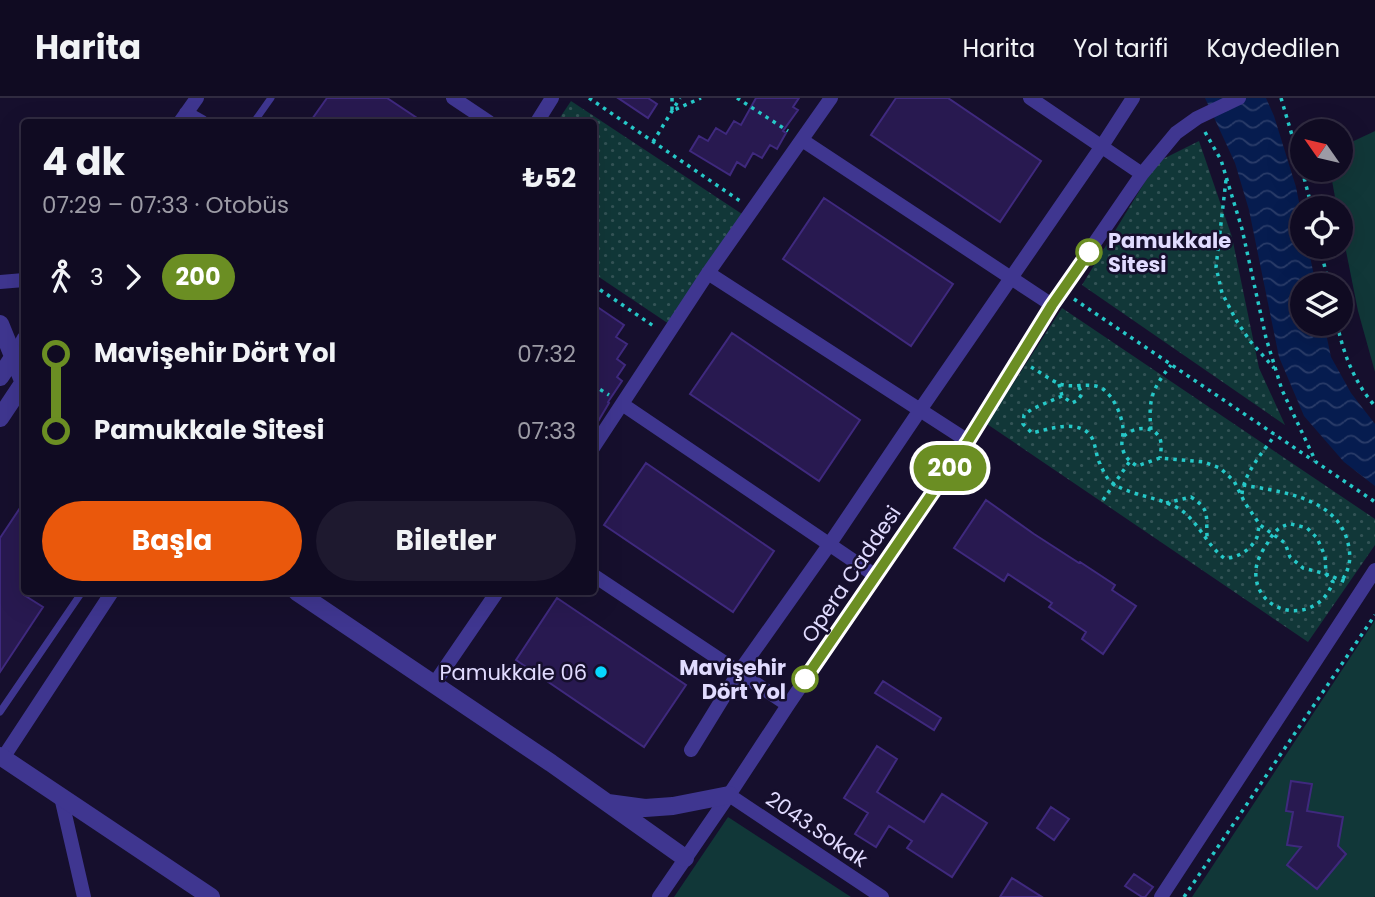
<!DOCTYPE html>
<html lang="tr">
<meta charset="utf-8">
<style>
body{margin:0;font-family:Poppins,sans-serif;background:#1e192f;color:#f1f3f6;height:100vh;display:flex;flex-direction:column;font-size:26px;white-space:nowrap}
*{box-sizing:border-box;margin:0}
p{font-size:23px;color:#9c9ba5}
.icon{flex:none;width:38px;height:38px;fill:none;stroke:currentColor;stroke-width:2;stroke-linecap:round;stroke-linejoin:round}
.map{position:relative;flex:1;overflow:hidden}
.sheet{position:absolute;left:21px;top:21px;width:576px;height:476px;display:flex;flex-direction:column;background:#100b22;border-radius:7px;box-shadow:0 7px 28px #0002,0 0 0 2px #302b40}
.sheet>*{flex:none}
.badge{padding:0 14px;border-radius:23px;font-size:24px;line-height:46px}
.needle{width:46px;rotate:304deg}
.fabs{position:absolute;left:1290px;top:21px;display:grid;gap:14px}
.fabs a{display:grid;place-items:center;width:63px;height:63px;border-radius:50%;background:#100b22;box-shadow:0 7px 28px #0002,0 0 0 2px #302b40;font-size:35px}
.map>.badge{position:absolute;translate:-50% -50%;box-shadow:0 0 0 4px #fff}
.legs{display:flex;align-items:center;gap:10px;height:77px;padding:0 21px;font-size:23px}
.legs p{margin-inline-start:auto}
.summary{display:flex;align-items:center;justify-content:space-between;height:119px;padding:0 21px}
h1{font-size:38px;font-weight:700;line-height:52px}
.action{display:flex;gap:14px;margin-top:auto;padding:14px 21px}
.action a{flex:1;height:80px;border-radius:42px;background:#ea580c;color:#fff;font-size:28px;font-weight:700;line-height:80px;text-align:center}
.action a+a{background:#1e192f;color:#f1f3f6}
ul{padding:0 21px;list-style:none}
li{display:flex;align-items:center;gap:24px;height:77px;font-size:26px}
li i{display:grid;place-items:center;width:10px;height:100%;margin:0 9px;background:currentColor}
li i::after{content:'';width:18px;height:18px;margin:-9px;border:5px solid;border-radius:50%;background:#100b22}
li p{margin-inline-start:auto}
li:first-child i{background:linear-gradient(#0000 50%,currentColor 0)}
li:last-child i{background:linear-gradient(currentColor 50%,#0000 0)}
header{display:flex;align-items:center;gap:42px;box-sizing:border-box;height:98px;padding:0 35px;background:#100b22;border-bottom:2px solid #302b40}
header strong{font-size:33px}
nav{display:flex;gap:38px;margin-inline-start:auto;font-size:24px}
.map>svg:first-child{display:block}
.green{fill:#113738}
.park{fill:url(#park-dots)}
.water{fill:url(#water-waves)}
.building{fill:#281950;stroke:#3f297e;stroke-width:2}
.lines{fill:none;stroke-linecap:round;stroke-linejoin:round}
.path{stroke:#26c8c8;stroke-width:3.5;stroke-dasharray:3.5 5;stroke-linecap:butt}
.service{stroke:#3f3690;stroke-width:7}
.minor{stroke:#3f3690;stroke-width:14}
.tertiary{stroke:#3f3690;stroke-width:18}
.line-1-casing{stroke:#fff;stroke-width:16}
.line-1{stroke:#6b8e23;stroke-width:10}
.stop-1-dot{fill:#fff;stroke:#6b8e23;stroke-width:3.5}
.poi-dot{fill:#07d7ff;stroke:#160f2d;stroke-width:2.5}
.labels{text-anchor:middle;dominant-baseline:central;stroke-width:5;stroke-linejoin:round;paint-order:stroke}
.stop-label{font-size:21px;font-weight:bold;fill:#e1dbff;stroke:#160f2d;text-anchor:start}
.street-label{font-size:21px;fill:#e1dbff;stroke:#160f2d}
.poi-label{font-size:21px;fill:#e1dbff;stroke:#160f2d;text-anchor:end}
</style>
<header>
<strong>Harita</strong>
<nav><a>Harita</a><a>Yol tarifi</a><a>Kaydedilen</a></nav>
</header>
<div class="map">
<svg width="1375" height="799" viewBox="0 0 1375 799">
<defs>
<pattern id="park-dots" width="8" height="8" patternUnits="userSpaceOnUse" patternTransform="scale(1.75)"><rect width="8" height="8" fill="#113738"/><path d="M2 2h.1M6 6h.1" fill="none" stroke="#335356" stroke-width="1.8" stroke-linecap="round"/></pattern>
<pattern id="water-waves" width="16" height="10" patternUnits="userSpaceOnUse" patternTransform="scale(1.75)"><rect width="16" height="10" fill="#061c4f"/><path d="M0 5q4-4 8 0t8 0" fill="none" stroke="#2a3c69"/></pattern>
</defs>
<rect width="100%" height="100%" fill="#160f2d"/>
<path class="green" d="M1375,33V274L1358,213L1341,128L1340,110H1337L1330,72H1340L1341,49Z
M1375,522V798L1374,799H1192Z
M728,719L851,799H674Z"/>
<path class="park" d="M571,3L742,116L669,226L593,175V24H557Z
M1199,43L1232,139L1259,270L1285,327L1082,187L1157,64Z
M1062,210L1375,421V447L1308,544L987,326Z"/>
<path class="water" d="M1205,0H1266L1274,18L1296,89L1302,119V149H1308L1316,187H1302V226H1324L1331,259L1351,295L1375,326V388L1344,364L1304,318L1279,259L1249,112L1235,65Z"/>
<path class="building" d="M327,0H387L423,24H310Z
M618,0H648L657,6L648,20Z
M756,0H799L793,9L798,12L783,33L786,35L777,51L770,47L762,60L753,55L745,69L737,64L730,77L690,53L699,38L708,43L716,30L726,36L734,23L741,27Z
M896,0H948L1041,63L1000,124L871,37Z
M824,100L953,186L911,248L783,161Z
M593,206L624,227L616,239L627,246L617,261L625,267L617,279L622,283L608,304L609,305L593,332Z
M732,235L860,322L819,383L690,296Z
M646,365L774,453L733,514L604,427Z
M986,402L1034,436L1079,465L1080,464L1115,487L1112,492L1136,508L1103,556L1082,541L1086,534L1049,509L1052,505L1008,476L1004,483L954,450Z
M24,404V497L43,509L0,574V440Z
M557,500L686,587L644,649L516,562Z
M883,583L941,620L934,632L875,595Z
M877,648L897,661L877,694L924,724L942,696L987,725L952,779L907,750L912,743L889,728L876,749L855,736L868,715L844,700Z
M1291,683L1312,686L1307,713L1343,719L1338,748L1346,756L1317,791L1287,767L1301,749L1287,747L1293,714L1286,713Z
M1051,709L1069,721L1054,742L1037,730Z
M1134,776L1153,789L1145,799H1142L1125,788Z
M1012,780L1042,799H1000Z"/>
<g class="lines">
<path class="path" d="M589,0L740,103
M672,0V13L701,0
M737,0L788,33
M1281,0L1302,71
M1205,34L1221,62L1242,131L1266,240L1282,292L1316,364L1375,404
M653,44L680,0
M1302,72L1312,110
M1226,82L1216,169L1222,195L1236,222L1250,243L1274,270
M1320,149L1329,187
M593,187L655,229
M1074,201L1314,363
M1337,226C1344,257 1354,284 1375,308
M1031,269C1040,274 1050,282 1060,286C1073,291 1091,283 1103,291C1114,299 1122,318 1123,330C1124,337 1120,345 1123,352C1125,360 1131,364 1137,368L1160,360L1204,364L1220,370L1234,383L1245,405L1260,427L1285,445L1290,459L1303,470L1326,476L1348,485
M1059,286L1062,298L1072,305L1078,302L1082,296L1079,289
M593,287L609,297
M1062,298L1032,311L1024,317L1023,326L1032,335C1049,331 1081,320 1092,340C1096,348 1096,358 1100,366C1103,372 1106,380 1111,384C1131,399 1160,398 1181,412C1199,425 1207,447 1224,460C1237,461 1252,451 1257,439C1258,435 1258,431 1260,427
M1151,332C1148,301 1152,291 1171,267
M1124,338C1132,330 1149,327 1157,336C1163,342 1161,352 1160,360
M1243,387C1283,394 1341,400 1349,450C1351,463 1349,470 1343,481
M1242,396C1244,375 1263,354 1275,337
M1103,402L1130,363
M1166,405L1191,399C1210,411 1206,417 1207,438
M1291,426L1307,430L1317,440L1325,458L1326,476L1333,484C1317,530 1252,517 1256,471C1257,462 1262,453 1267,446C1273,435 1278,428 1291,426Z
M1184,799L1375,517"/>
<path class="service" d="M254,24L271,0
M0,614L82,494"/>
<path class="minor" d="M453,0L489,24
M1030,0L1142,76
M186,15L202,24
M180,24L197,0
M537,24L552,0
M802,42L1052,207
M708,175L968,343
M0,184L24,182
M14,258L24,240
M622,306L876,478
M593,350L708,175L831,0
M593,477L788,607
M434,586L497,494
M691,652L739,574L829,447L920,312L1102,48L1133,0
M3,660L112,494
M729,697L882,799
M61,699L84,799
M659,799L729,697L788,607L968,343L1052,207L1142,76L1176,35L1197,20L1239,0
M1161,799L1375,472"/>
<path class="tertiary" d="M0,226L24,285
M0,279L14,258
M0,320L24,284
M297,494L551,665L685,760
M0,658L211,799
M608,705L645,710L673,708L729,697"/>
</g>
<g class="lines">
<defs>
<path id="line-1" d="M805,581L968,343L1052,207L1089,154"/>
</defs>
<use href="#line-1" class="line-1-casing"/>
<use href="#line-1" class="line-1"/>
</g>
<g class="stop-1-dot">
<circle cx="1089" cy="154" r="12"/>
<circle cx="805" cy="581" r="12"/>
</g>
<circle class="poi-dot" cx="601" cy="574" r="7"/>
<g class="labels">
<g class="stop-label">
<text x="1108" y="142">Pamukkale<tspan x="1108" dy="24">Sitesi</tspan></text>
<text x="786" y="569" text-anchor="end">Mavişehir<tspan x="786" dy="24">Dört Yol</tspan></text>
</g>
<g class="street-label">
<text transform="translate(851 476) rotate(-56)">Opera Caddesi</text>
<text transform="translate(817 731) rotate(34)">2043.Sokak</text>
</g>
<g class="poi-label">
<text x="587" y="574">Pamukkale 06</text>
</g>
</g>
</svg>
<div class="fabs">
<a><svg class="needle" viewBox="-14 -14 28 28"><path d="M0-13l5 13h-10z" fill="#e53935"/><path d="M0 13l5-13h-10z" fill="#9c9ba5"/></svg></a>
<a><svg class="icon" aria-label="locate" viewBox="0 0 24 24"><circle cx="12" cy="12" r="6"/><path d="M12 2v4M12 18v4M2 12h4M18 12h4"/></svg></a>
<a><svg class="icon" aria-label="layers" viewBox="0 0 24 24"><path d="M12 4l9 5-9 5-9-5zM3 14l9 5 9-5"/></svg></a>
</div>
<b class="badge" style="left:950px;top:370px;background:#6b8e23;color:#fff">200</b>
<section class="sheet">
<div class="summary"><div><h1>4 dk</h1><p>07:29 – 07:33 · Otobüs</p></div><b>₺52</b></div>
<div class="legs"><svg class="icon" aria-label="walk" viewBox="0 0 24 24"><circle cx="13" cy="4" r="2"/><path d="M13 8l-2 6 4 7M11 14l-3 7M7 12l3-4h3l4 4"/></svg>3<svg class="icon" aria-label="forward" viewBox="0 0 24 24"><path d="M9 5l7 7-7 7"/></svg><b class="badge" style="background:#6b8e23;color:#fff">200</b></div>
<ul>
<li><i style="color:#6b8e23"></i><b>Mavişehir Dört Yol</b><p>07:32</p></li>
<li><i style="color:#6b8e23"></i><b>Pamukkale Sitesi</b><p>07:33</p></li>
</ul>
<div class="action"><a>Başla</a><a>Biletler</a></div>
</section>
</div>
